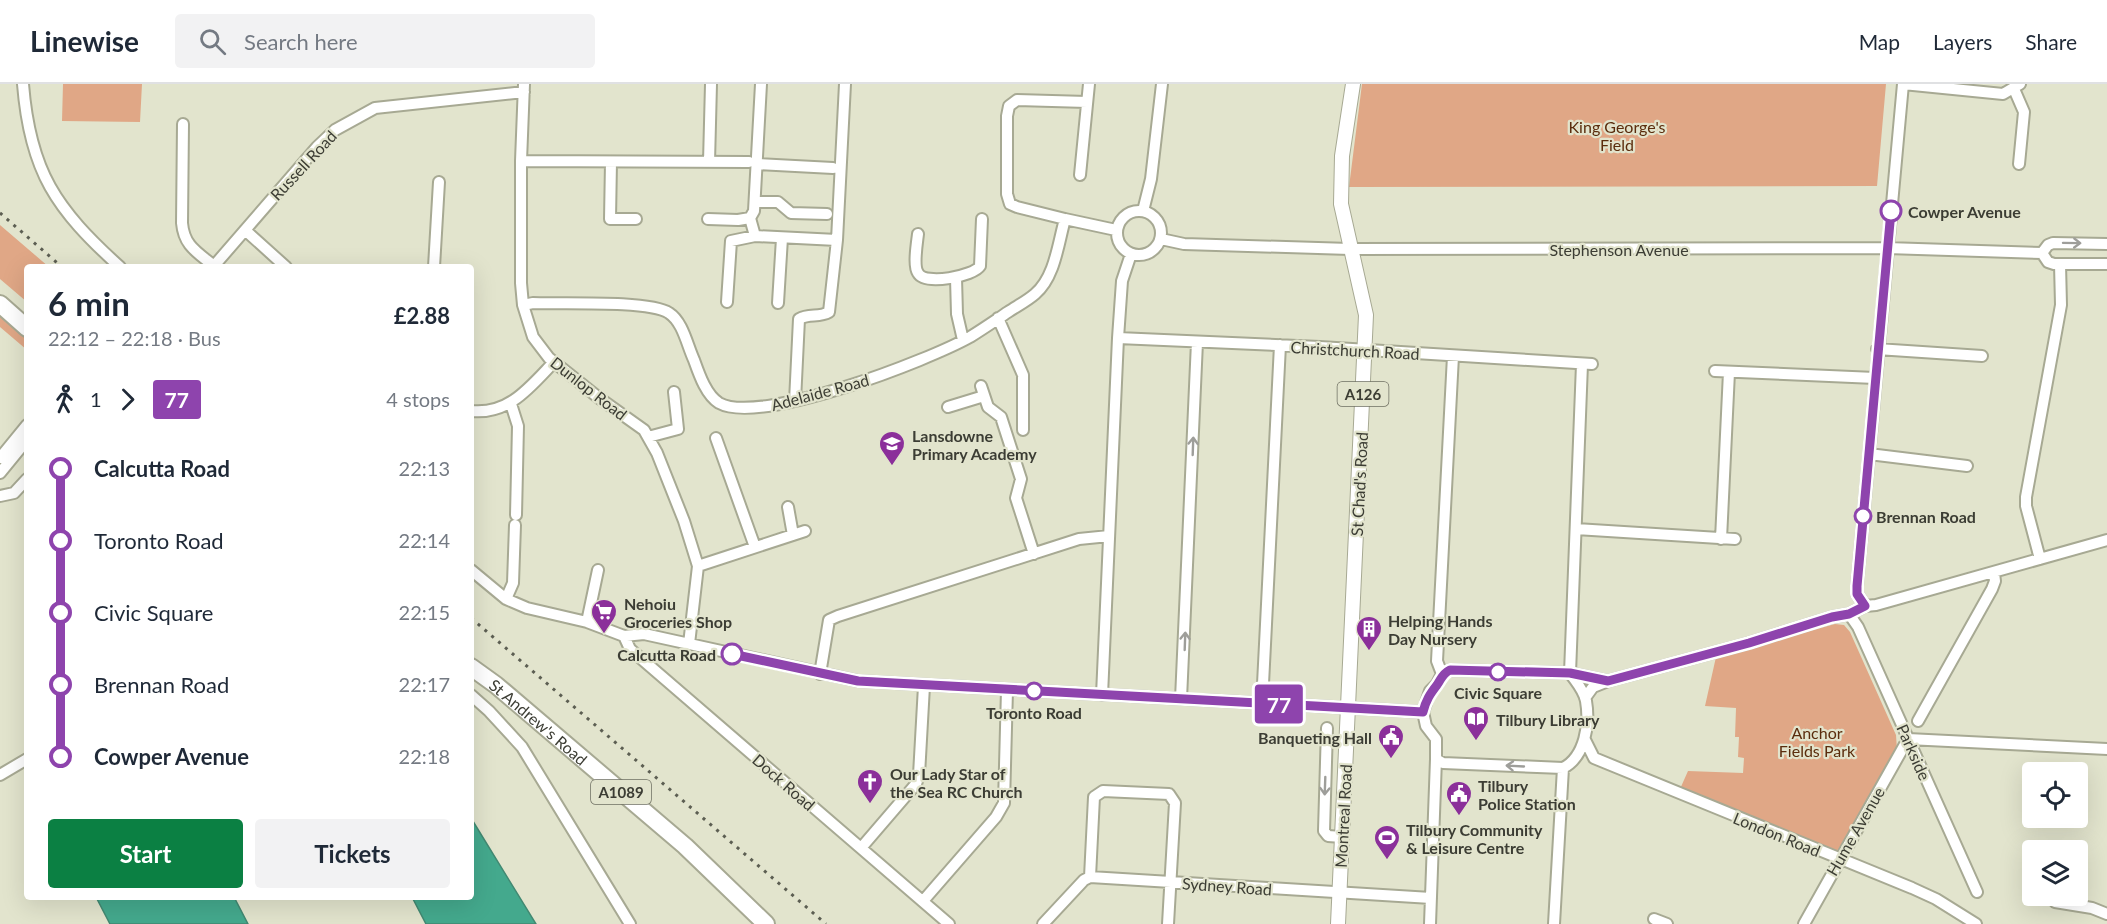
<!DOCTYPE html>
<meta charset="utf-8">
<style>
body{margin:0;font-family:Lato,sans-serif;background:#f2f2f3;color:#1f2937;height:100vh;display:flex;flex-direction:column;font-size:22px;white-space:nowrap}
*{box-sizing:border-box;margin:0}
p{font-size:20px;color:#747a83}
.icon{flex:none;width:33px;height:33px;fill:none;stroke:currentColor;stroke-width:2;stroke-linecap:round;stroke-linejoin:round}
.map{position:relative;flex:1;overflow:hidden}
.panel{position:absolute;left:24px;top:180px;width:450px;height:636px;display:flex;flex-direction:column;background:#fff;border-radius:6px;box-shadow:0 6px 24px #0002}
.panel>*{flex:none}
.badge{padding:0 12px;border-radius:4px;font-size:21px;line-height:39px}
.buttons{position:absolute;left:2022px;top:678px;display:grid;gap:12px}
.buttons a{display:grid;place-items:center;width:66px;height:66px;border-radius:6px;background:#fff;box-shadow:0 6px 24px #0002;font-size:30px}
.map>.badge{position:absolute;translate:-50% -50%;box-shadow:0 0 0 3px #fff}
.legs{display:flex;align-items:center;gap:9px;height:66px;padding:0 24px;font-size:20px}
.legs p{margin-inline-start:auto}
.head{display:flex;align-items:center;justify-content:space-between;height:102px;padding:0 24px}
h1{font-size:33px;font-weight:700;line-height:45px}
.action{display:flex;gap:12px;margin-top:auto;padding:12px 24px}
.action a{flex:1;height:69px;border-radius:6px;background:#0b8043;color:#fff;font-size:24px;font-weight:700;line-height:69px;text-align:center}
.action a+a{background:#f2f2f3;color:#1f2937}
ul{padding:0 24px;list-style:none}
li{display:flex;align-items:center;gap:21px;height:72px;font-size:22px}
li i{display:grid;place-items:center;width:9px;height:100%;margin:0 8px;background:currentColor}
li i::after{content:'';width:15px;height:15px;margin:-8px;border:4px solid;border-radius:50%;background:#fff}
li p{margin-inline-start:auto}
li:first-child i{background:linear-gradient(#0000 50%,currentColor 0)}
li:last-child i{background:linear-gradient(currentColor 50%,#0000 0)}
header{display:flex;align-items:center;gap:36px;box-sizing:border-box;height:84px;padding:0 30px;background:#fff;border-bottom:2px solid #e0e1e3}
header strong{font-size:28px}
nav{display:flex;gap:33px;margin-inline-start:auto;font-size:21px}
.search{width:420px;height:54px;background:#f2f2f3;display:flex;align-items:center;gap:15px;box-sizing:border-box;padding:0 21px;border-radius:6px;color:#747a83;font-size:22px}
.map>svg:first-child{display:block}
.green{fill:#e0a786}
.water{fill:#44a98d;stroke:#428972;stroke-width:1.5}
.lines{fill:none;stroke-linecap:round;stroke-linejoin:round}
.minor-casing{stroke:#a7a993;stroke-width:14}
.major-casing{stroke:#a7a993;stroke-width:16}
.highway-casing{stroke:#a7a993;stroke-width:20}
.minor{stroke:#fff;stroke-width:10}
.major{stroke:#fff;stroke-width:14}
.highway{stroke:#fff;stroke-width:16}
.rail{stroke:#5c5e52;stroke-width:3;stroke-dasharray:3 6;stroke-linecap:butt}
.oneway{stroke:#9e9e9a}
.line-1-casing{stroke:#fff;stroke-width:14}
.line-1{stroke:#8e44ad;stroke-width:9}
.stop-1-dot{fill:#fff;stroke:#8e44ad;stroke-width:3}
.labels{text-anchor:middle;dominant-baseline:central;stroke-width:4.5;stroke-linejoin:round;paint-order:stroke}
.shield{fill:#e2e4cd;stroke:#6e6f62;stroke-width:1.5}
.shield-label{font-size:15px;font-weight:bold;fill:#3c3d34}
.park-label{font-size:16px;fill:#5b2d0d;stroke:#e2e4cd}
.street-label{font-size:16px;fill:#3c3d34;stroke:#e2e4cd}
.stop-label{font-size:16px;font-weight:bold;fill:#3c3d34;stroke:#e2e4cd;text-anchor:start}
.poi-label{font-size:16px;font-weight:bold;fill:#3c3d34;stroke:#e2e4cd;text-anchor:start}
</style>
<header>
<strong>Linewise</strong>
<div class="search"><svg class="icon" aria-label="search" viewBox="0 0 24 24"><circle cx="10" cy="10" r="6"/><path d="M15 15l6 6"/></svg>Search here</div>
<nav><a>Map</a><a>Layers</a><a>Share</a></nav>
</header>
<div class="map">
<svg width="2107" height="840" viewBox="0 0 2107 840">
<rect width="100%" height="100%" fill="#e2e4cd"/>
<path class="green" d="M63,0H142L140,38L62,37Z
M1362,0H1886L1877,102L1349,103Z
M0,141L49,183H27V218L0,195Z
M0,230L27,254V266L0,243Z
M1835,540L1844,541L1850,548L1896,651L1897,666L1840,765L1833,768L1680,705L1688,687L1743,689L1744,674L1738,673L1739,653H1735L1736,624L1705,622L1716,573Z"/>
<path class="water" d="M471,734L536,840H426L412,813H471Z
M96,813H234L248,840H110Z"/>
<g class="lines">
<defs>
<path id="minor" d="M23,0C30,88 56,125 120,183
M524,0L521,77V199L523,221L533,253L549,274L599,314L644,346L657,369L684,437L698,482L689,560
M2014,5L2024,28L2019,80
M1087,18L1017,16L1009,22L1007,32V110L1010,120L1017,123L1065,135L1116,146
M183,40L182,139C184,162 197,168 214,182
M521,77L749,78
M611,78L610,135H636
M709,78L711,0
M757,80L833,84
M1080,91L1089,0
M755,118H778L791,129L827,130
M1117 149a22 22 0 1 1 44 0a22 22 0 1 1-44 0Z
M1143,127L1151,95L1162,0
M750,134L755,152L837,156
M708,135L738,136L750,134L754,127L761,0
M245,146L286,183
M918,150C917,159 913,182 918,189C925,202 974,192 980,182L982,135
M1161,155L1184,160L1350,165L1887,164L2042,169
M2042,169L2048,178L2054,180H2107
M2042,169L2048,161L2053,159L2107,160
M213,183L317,63L335,46L375,24L524,8
M434,183L439,98
M956,194L957,230L963,256
M727,218L731,157L755,152
M778,219L782,154
M523,221L533,219C560,220 650,216 669,229C683,238 687,261 694,276C699,290 706,311 719,319C760,342 929,276 970,253C983,245 996,236 1008,228C1017,222 1027,217 1035,210C1055,193 1058,160 1065,135
M998,234L1023,291V346
M1118,254L1320,263L1592,280
M1877,265L1982,272
M1715,287L1875,294
M981,302L988,323L1001,333L1021,395L1016,414L1034,470
M795,317L799,235C809,229 819,234 829,228L837,156L845,0
M511,320L518,342L516,431
M948,323L984,312
M471,327C509,331 530,303 554,278
M648,353L678,345L674,308
M716,354L755,463
M1869,370L1967,382
M0,374L27,341
M0,389L27,356
M0,412L14,409L27,395
M788,423L793,451
M1576,445L1735,455
M1721,455L1729,288
M2040,475L2026,422V413L2061,221L2060,180
M698,482L805,447
M471,486L506,515L527,524L587,538L624,552L644,550L858,597L1423,628
M506,515L513,499L515,441
M1865,522L1857,510V502L1903,0L2003,10L2020,0
M1849,530L1858,543L1977,808
M587,538L598,486
M624,552L630,565L949,840
M1570,589C1576,598 1584,606 1586,617C1590,640 1585,673 1563,684L1443,679L1436,675V655L1426,642L1423,628L1430,607L1437,600L1442,590L1450,586L1570,589L1608,597
M1570,589L1582,280
M820,590L829,536L838,532L1079,455L1109,452
M1442,590L1437,577L1453,272
M471,611L489,627L522,663L630,840
M1102,611L1118,254L1122,197L1131,170
M1585,614L1593,603L1608,597L1749,559L1832,533L1849,530L1865,522L1876,521L2107,456
M1181,615L1197,258
M1262,620L1280,261
M1918,637L1992,505L1995,497L1994,489
M1327,644L1324,747L1328,752L1342,753
M1908,655L2107,665
M1585,656L1594,674L1912,804L1936,815L1976,840
M0,691L27,675
M861,764L916,700L919,691L924,602
M1090,793L1094,713L1103,707L1169,710L1175,719L1168,840
M923,817L996,733L1004,719L1007,606
M2055,818L2092,824L2107,830
M1654,835L1667,840
M1043,840L1084,796L1090,793L1431,814
M1430,840L1436,675
M1554,840L1563,684
M1804,840L1908,655"/>
<path id="major" d="M1338,840L1366,231L1341,120L1342,72L1353,0"/>
<g id="highway">
<path d="M0,220L27,244"/>
<path id="s1" d="M471,583L496,601L685,762L766,840"/>
</g>
</defs>
<use href="#minor" class="minor-casing"/>
<use href="#major" class="major-casing"/>
<use href="#highway" class="highway-casing"/>
<use href="#minor" class="minor"/>
<use href="#major" class="major"/>
<use href="#highway" class="highway"/>
<path class="rail" d="M0,129L62,183
M471,534L826,840"/>
</g>
<defs><path id="oneway-shaft" d="M-6 0H5M1.5-3L5.5 0L1.5 3" fill="none" stroke-width="1.6" stroke-linecap="round" stroke-linejoin="round" transform="scale(1.5)"/></defs>
<g class="oneway">
<use href="#oneway-shaft" transform="translate(2072 159) rotate(1)"/>
<use href="#oneway-shaft" transform="translate(1193 362) rotate(-88)"/>
<use href="#oneway-shaft" transform="translate(1185 557) rotate(-88)"/>
<use href="#oneway-shaft" transform="translate(1515 682) rotate(-177)"/>
<use href="#oneway-shaft" transform="translate(1325 702) rotate(92)"/>
</g>
<g class="lines">
<defs>
<path id="line-1" d="M732,570L858,597L1423,628C1426,616 1430,610 1437,601C1442,594 1442,590 1450,586L1570,589L1608,597L1749,559L1832,533L1849,530L1865,522L1857,510V502L1891,127"/>
</defs>
<use href="#line-1" class="line-1-casing"/>
<use href="#line-1" class="line-1"/>
</g>
<defs>
<symbol id="school-pin" viewBox="-11 -11 22 30"><path d="M0 17L-7.5 6A9.5 9.5 0 1 1 7.5 6Z" fill="#8b2f9a" stroke="#e2e4cd"/><path d="M0-5L7-2L0 1L-7-2ZM-4 1L0 2.5L4 1V4Q0 6-4 4Z" fill="#fff"/></symbol>
<symbol id="supermarket-pin" viewBox="-11 -11 22 30"><path d="M0 17L-7.5 6A9.5 9.5 0 1 1 7.5 6Z" fill="#8b2f9a" stroke="#e2e4cd"/><path d="M-6-5.5h2.5l.6 2H6L4.5 2H-2.5L-4.4-4H-6ZM-1.5 3.2a1.3 1.3 0 1 0 .1 0ZM3 3.2a1.3 1.3 0 1 0 .1 0Z" fill="#fff"/></symbol>
<symbol id="building-pin" viewBox="-11 -11 22 30"><path d="M0 17L-7.5 6A9.5 9.5 0 1 1 7.5 6Z" fill="#8b2f9a" stroke="#e2e4cd"/><path d="M-4-6H4V6H1V3H-1V6H-4ZM-2.5-4.3h1.7v1.8h-1.7ZM.8-4.3h1.7v1.8H.8ZM-2.5-1h1.7V.8h-1.7ZM.8-1h1.7V.8H.8Z" fill="#fff"/></symbol>
<symbol id="library-pin" viewBox="-11 -11 22 30"><path d="M0 17L-7.5 6A9.5 9.5 0 1 1 7.5 6Z" fill="#8b2f9a" stroke="#e2e4cd"/><path d="M-6-4Q-3-5.5-.7-3.5V5Q-3 3-6 4ZM6-4Q3-5.5 .7-3.5V5Q3 3 6 4Z" fill="#fff"/></symbol>
<symbol id="civic-pin" viewBox="-11 -11 22 30"><path d="M0 17L-7.5 6A9.5 9.5 0 1 1 7.5 6Z" fill="#8b2f9a" stroke="#e2e4cd"/><path d="M-.6-6.5H3V-4.5H.6V-3L4-1V1h2V6H-6V1h2V-1L-.6-3ZM-1.2 2.5V6h2.4V2.5Z" fill="#fff"/></symbol>
<symbol id="church-pin" viewBox="-11 -11 22 30"><path d="M0 17L-7.5 6A9.5 9.5 0 1 1 7.5 6Z" fill="#8b2f9a" stroke="#e2e4cd"/><path d="M-1.2-6h2.4v3.5h3.3v2.4h-3.3V6h-2.4V-.1h-3.3v-2.4h3.3Z" fill="#fff"/></symbol>
<symbol id="stadium-pin" viewBox="-11 -11 22 30"><path d="M0 17L-7.5 6A9.5 9.5 0 1 1 7.5 6Z" fill="#8b2f9a" stroke="#e2e4cd"/><path d="M0-5a6.5 5 0 1 0 0 10a6.5 5 0 1 0 0-10ZM-3.5-1.8h7v3.6h-7Z" fill="#fff"/></symbol>
</defs>
<g fill-rule="evenodd">
<use href="#school-pin" x="877" y="345" width="30" height="40"/>
<use href="#supermarket-pin" x="589" y="513" width="30" height="40"/>
<use href="#building-pin" x="1354" y="530" width="30" height="40"/>
<use href="#library-pin" x="1461" y="620" width="30" height="40"/>
<use href="#civic-pin" x="1376" y="638" width="30" height="40"/>
<use href="#church-pin" x="855" y="683" width="30" height="40"/>
<use href="#civic-pin" x="1444" y="695" width="30" height="40"/>
<use href="#stadium-pin" x="1372" y="739" width="30" height="40"/>
</g>
<g class="stop-1-dot">
<circle cx="1891" cy="127" r="10"/>
<circle cx="1863" cy="432" r="8"/>
<circle cx="732" cy="570" r="10"/>
<circle cx="1498" cy="588" r="8"/>
<circle cx="1034" cy="607" r="8"/>
</g>
<g class="labels">
<g class="shield">
<rect x="1337.5" y="298" width="51" height="24" rx="4.5"/>
<rect x="591" y="696" width="60" height="24" rx="4.5"/>
</g>
<g class="shield-label">
<text x="1363" y="310">A126</text>
<text x="621" y="708">A1089</text>
</g>
<g class="park-label">
<text x="1617" y="42">King George's<tspan x="1617" dy="18">Field</tspan></text>
<text x="1817" y="648">Anchor<tspan x="1817" dy="18">Fields Park</tspan></text>
</g>
<g class="street-label">
<text transform="translate(303 81) rotate(-47)">Russell Road</text>
<text x="1619" y="165">Stephenson Avenue</text>
<text transform="translate(1355 266) rotate(3)">Christchurch Road</text>
<text transform="translate(589 304) rotate(38)">Dunlop Road</text>
<text transform="translate(820 308) rotate(-15)">Adelaide Road</text>
<text transform="translate(1359 400) rotate(-87)">St Chad's Road</text>
<text stroke="none"><textPath href="#s1" startOffset="87">St Andrew's Road</textPath></text>
<text transform="translate(1914 668) rotate(66)">Parkside</text>
<text transform="translate(784 698) rotate(41)">Dock Road</text>
<text transform="translate(1343 732) rotate(-87)">Montreal Road</text>
<text transform="translate(1855 747) rotate(-60)">Hume Avenue</text>
<text transform="translate(1777 750) rotate(22)">London Road</text>
<text transform="translate(1227 802) rotate(4)">Sydney Road</text>
</g>
<g class="stop-label">
<text x="1908" y="127">Cowper Avenue</text>
<text x="1876" y="432">Brennan Road</text>
<text x="716" y="570" text-anchor="end">Calcutta Road</text>
<text x="1498" y="608" text-anchor="middle">Civic Square</text>
<text x="1034" y="628" text-anchor="middle">Toronto Road</text>
</g>
<g class="poi-label">
<text x="912" y="351">Lansdowne<tspan x="912" dy="18">Primary Academy</tspan></text>
<text x="624" y="519">Nehoiu<tspan x="624" dy="18">Groceries Shop</tspan></text>
<text x="1388" y="536">Helping Hands<tspan x="1388" dy="18">Day Nursery</tspan></text>
<text x="1496" y="635">Tilbury Library</text>
<text x="1372" y="653" text-anchor="end">Banqueting Hall</text>
<text x="890" y="689">Our Lady Star of<tspan x="890" dy="18">the Sea RC Church</tspan></text>
<text x="1478" y="701">Tilbury<tspan x="1478" dy="18">Police Station</tspan></text>
<text x="1406" y="745">Tilbury Community<tspan x="1406" dy="18">&amp; Leisure Centre</tspan></text>
</g>
</g>
</svg>
<div class="buttons">
<a><svg class="icon" aria-label="locate" viewBox="0 0 24 24"><circle cx="12" cy="12" r="6"/><path d="M12 2v4M12 18v4M2 12h4M18 12h4"/></svg></a>
<a><svg class="icon" aria-label="layers" viewBox="0 0 24 24"><path d="M12 4l9 5-9 5-9-5zM3 14l9 5 9-5"/></svg></a>
</div>
<b class="badge" style="left:1279px;top:620px;background:#8e44ad;color:#fff">77</b>
<section class="panel">
<div class="head"><div><h1>6 min</h1><p>22:12 – 22:18 · Bus</p></div><b>£2.88</b></div>
<div class="legs"><svg class="icon" aria-label="walk" viewBox="0 0 24 24"><circle cx="13" cy="4" r="2"/><path d="M13 8l-2 6 4 7M11 14l-3 7M7 12l3-4h3l4 4"/></svg>1<svg class="icon" aria-label="forward" viewBox="0 0 24 24"><path d="M9 5l7 7-7 7"/></svg><b class="badge" style="background:#8e44ad;color:#fff">77</b><p>4 stops</p></div>
<ul>
<li><i style="color:#8e44ad"></i><b>Calcutta Road</b><p>22:13</p></li>
<li><i style="color:#8e44ad"></i><span>Toronto Road</span><p>22:14</p></li>
<li><i style="color:#8e44ad"></i><span>Civic Square</span><p>22:15</p></li>
<li><i style="color:#8e44ad"></i><span>Brennan Road</span><p>22:17</p></li>
<li><i style="color:#8e44ad"></i><b>Cowper Avenue</b><p>22:18</p></li>
</ul>
<div class="action"><a>Start</a><a>Tickets</a></div>
</section>
</div>
